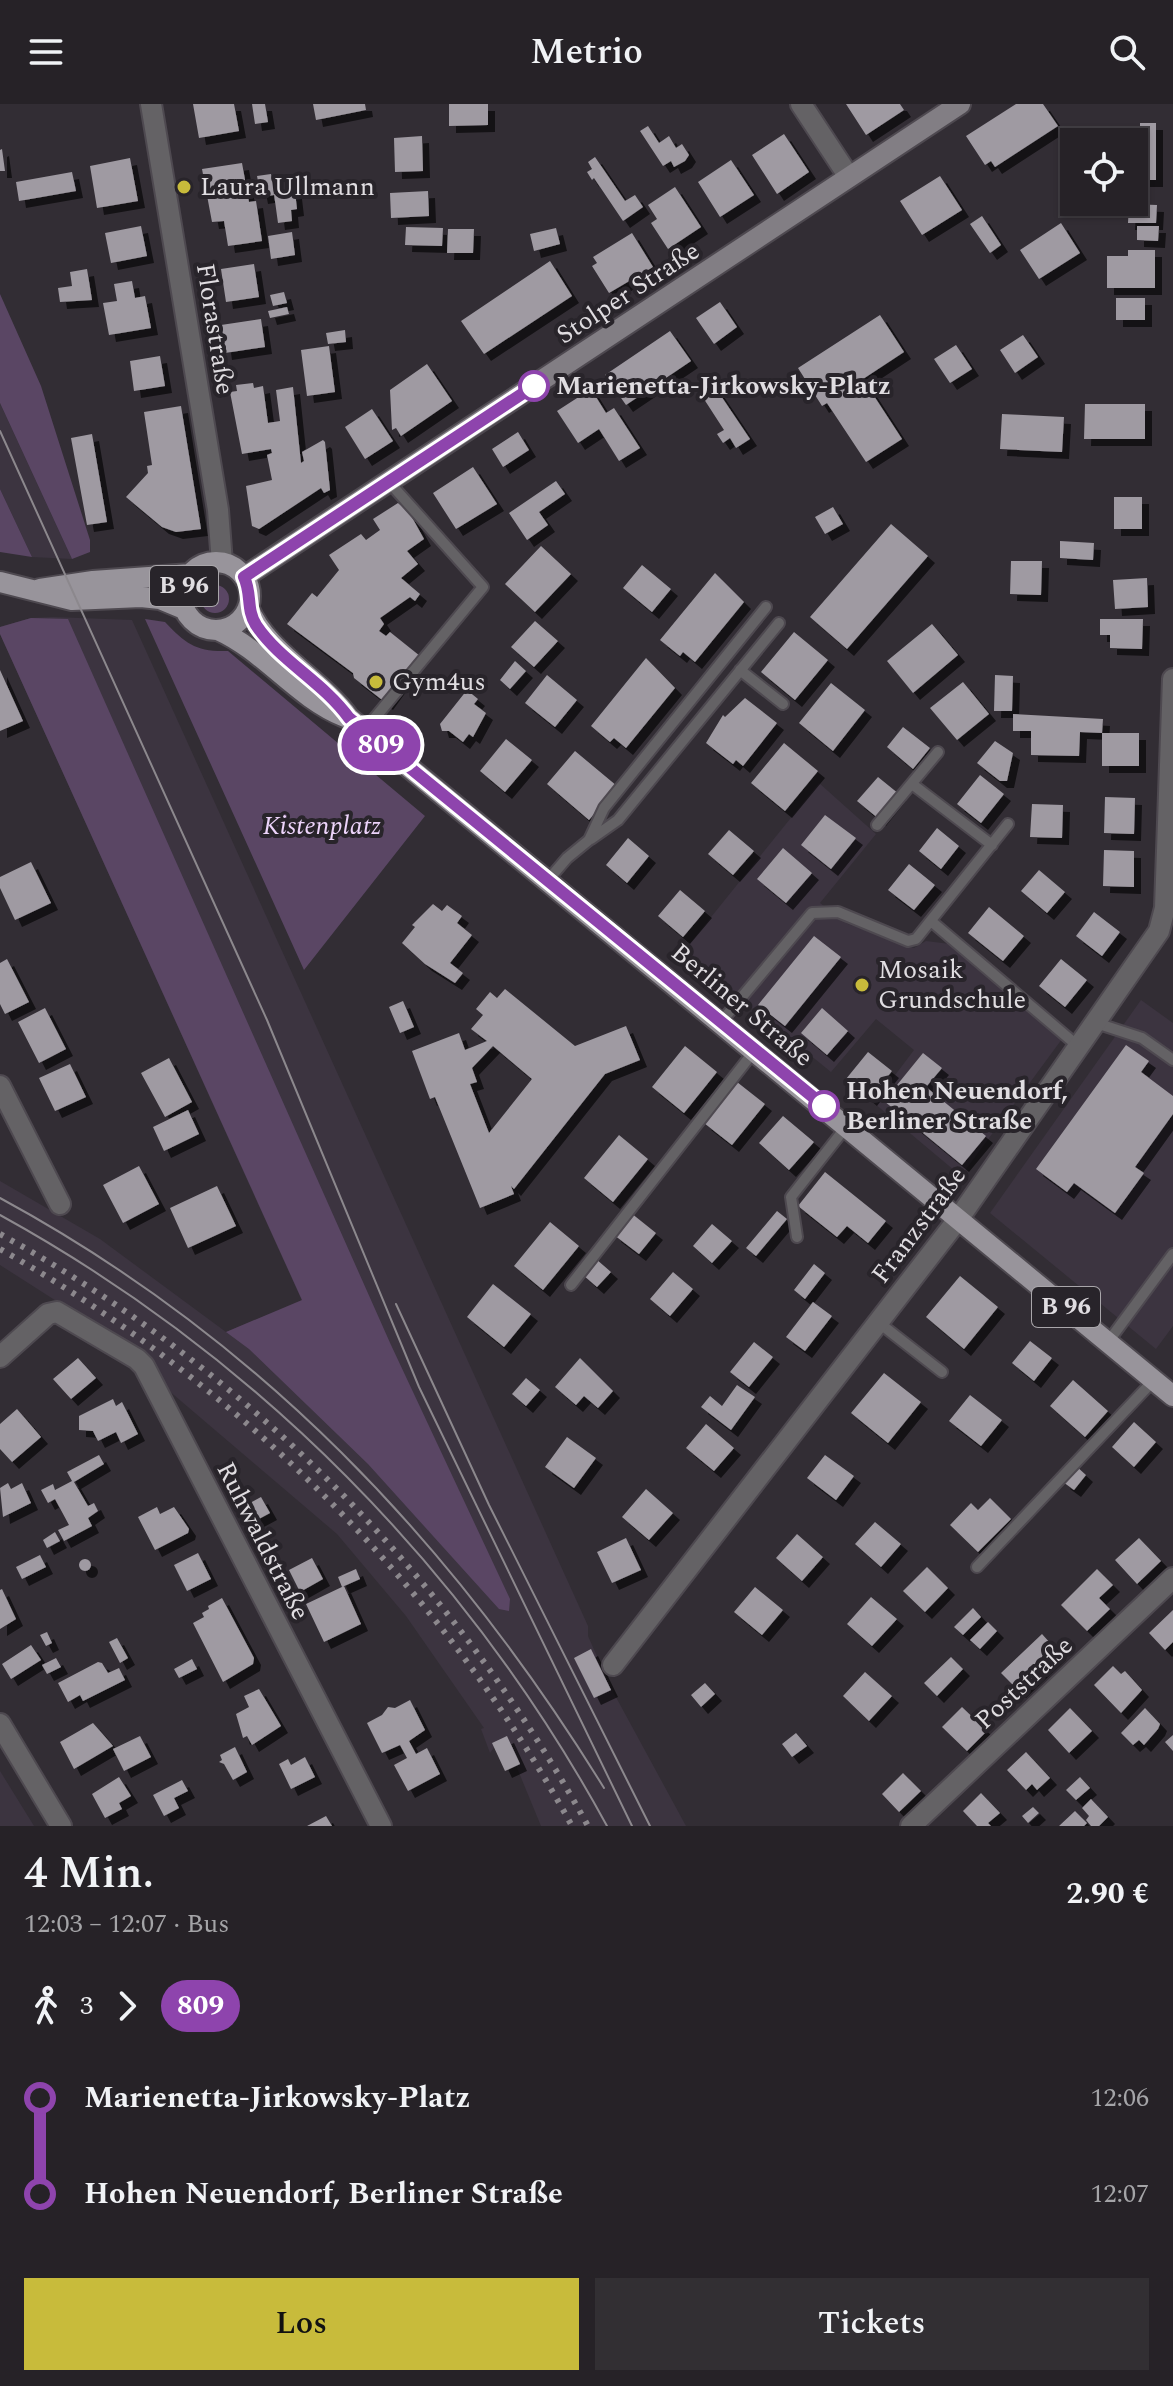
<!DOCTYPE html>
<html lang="de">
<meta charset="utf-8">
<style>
body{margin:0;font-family:Spectral,serif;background:#322f33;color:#f1f3f6;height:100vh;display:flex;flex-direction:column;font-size:30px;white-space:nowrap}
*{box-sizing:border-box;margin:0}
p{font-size:26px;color:#a4a4a7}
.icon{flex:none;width:44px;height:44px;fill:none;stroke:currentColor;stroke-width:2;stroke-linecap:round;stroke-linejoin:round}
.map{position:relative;height:1722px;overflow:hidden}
.drawer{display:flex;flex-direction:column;background:#262227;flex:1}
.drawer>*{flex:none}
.badge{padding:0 16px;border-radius:26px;font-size:28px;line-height:52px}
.fabs{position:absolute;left:1060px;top:24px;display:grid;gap:16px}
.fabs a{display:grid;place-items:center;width:88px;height:88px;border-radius:0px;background:#262227;box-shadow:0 2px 6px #0004,0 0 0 2px #423f44;font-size:40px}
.map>.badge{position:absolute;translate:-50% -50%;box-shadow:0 0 0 4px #fff}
.legs{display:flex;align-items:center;gap:12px;height:88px;padding:0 24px;font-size:26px}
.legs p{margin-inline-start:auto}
.summary{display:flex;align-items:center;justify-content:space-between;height:136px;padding:0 24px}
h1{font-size:44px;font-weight:600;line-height:60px}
.action{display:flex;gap:16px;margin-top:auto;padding:16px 24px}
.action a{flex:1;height:92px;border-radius:0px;background:#c8bb3b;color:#111;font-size:32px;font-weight:600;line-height:92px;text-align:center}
.action a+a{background:#322f33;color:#f1f3f6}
ul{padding:0 24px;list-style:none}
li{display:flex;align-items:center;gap:28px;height:96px;font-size:30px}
li i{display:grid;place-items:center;width:12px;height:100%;margin:0 10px;background:currentColor}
li i::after{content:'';width:20px;height:20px;margin:-10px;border:6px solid;border-radius:50%;background:#262227}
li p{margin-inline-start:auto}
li:first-child i{background:linear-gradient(#0000 50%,currentColor 0)}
li:last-child i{background:linear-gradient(currentColor 50%,#0000 0)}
header{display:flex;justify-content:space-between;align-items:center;height:104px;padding:0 24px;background:#262227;font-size:36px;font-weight:600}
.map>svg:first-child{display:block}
.built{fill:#3c3440}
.green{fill:#5a4664}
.building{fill:#9f9aa2;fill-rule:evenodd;filter:url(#shadow)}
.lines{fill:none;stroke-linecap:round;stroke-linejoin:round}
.lane-casing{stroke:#4e4950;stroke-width:14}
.street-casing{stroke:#4e4950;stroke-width:24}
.secondary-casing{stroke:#4e4950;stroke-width:24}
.primary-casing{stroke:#4e4950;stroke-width:24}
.lane{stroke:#646265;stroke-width:10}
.street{stroke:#646265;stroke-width:20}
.secondary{stroke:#827e84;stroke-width:20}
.primary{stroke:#98949b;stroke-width:20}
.tram{stroke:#8c888d;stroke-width:2}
.rail{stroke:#8c888d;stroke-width:6;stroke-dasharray:4 8;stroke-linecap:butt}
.line-1-casing{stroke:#fff;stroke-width:18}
.line-1{stroke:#8e44ad;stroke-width:12}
.poi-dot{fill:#c8bb3b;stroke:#28242a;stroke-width:3}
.stop-1-dot{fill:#fff;stroke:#8e44ad;stroke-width:4}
.labels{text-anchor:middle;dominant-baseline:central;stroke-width:8;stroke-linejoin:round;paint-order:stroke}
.shield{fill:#28242a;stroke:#a9a6aa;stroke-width:2}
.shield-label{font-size:24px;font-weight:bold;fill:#e0dde1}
.poi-label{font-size:26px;fill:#e0dde1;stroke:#28242a;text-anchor:start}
.street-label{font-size:26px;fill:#e0dde1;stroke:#28242a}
.stop-label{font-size:26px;font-weight:bold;fill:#e0dde1;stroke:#28242a;text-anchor:start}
.park-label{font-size:26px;font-style:italic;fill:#edd4fb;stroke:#28242a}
</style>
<header><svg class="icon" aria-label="menu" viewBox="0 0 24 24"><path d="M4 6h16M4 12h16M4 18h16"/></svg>Metrio<svg class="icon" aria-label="search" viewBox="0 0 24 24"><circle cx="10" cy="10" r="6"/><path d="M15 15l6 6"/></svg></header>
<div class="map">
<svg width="1173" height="1722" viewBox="0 0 1173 1722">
<defs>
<filter id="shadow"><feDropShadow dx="7" dy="7" stdDeviation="0" flood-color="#0009"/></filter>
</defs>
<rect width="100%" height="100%" fill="#322d34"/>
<path class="built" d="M0,299L72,455L32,453L0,385Z
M53,513L132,516L588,1522V1532L611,1584L686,1722H541L515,1659L495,1642L490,1649L481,1625L484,1624L406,1512L337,1430L86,1216L0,1161V1077L100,1135L226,1228L302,1197L0,530V523L31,514Z
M819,679L876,730L820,799L848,820L914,844L926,837L950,840L1062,935L961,1072L874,999L914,946L876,915L831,968L683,848Z
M1141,896L1173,919V1222L1156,1245L990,1109Z
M0,1667L34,1722H0Z"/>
<path class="green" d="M0,190L41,282L90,436V448L72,455L0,299Z
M0,385L32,453L0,448Z
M201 495a14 14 0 1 1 28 0a14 14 0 1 1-28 0Z
M31,514L68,515L391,1241L510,1495L509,1507L499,1505L368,1360L249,1245L226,1228L302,1196L0,530V523Z
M145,515L165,518C186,540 196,548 228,547L425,712L304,866Z"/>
<path class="building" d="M193,0H234L239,27L199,34Z
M252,0H265L268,18L255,20Z
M313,0H365L366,6L316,16Z
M449,0H488V21L449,22Z
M846,0H900L904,6L866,31Z
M1016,0H1043L1058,22L995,63L991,57L985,61L966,32Z
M1140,19H1156V76H1134V48H1140Z
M648,22L659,39L669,32L676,44L682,40L689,51L685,57L674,63L671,57L663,62L640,27Z
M784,30L809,68L777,90L752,51Z
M422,32L423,67L395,68L394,34Z
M2,45L5,67H0V46Z
M595,53L625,97L635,91L643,103L623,117L594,74L592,76L587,68L592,65L588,58Z
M130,54L138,97L97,104L90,62Z
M731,56L754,91L720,113L698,78Z
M242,59L249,98L256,97L262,137L228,142L224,117L212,118L202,65Z
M72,68L76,87L19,97L16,78Z
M271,70L274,91L261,93L257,72Z
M940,72L962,106L922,131L900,97Z
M675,83L701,123L668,145L651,119L657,115L648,101Z
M428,87L429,112L391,114L390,89Z
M295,88L297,105L291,106L292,117L278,119L274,90Z
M1129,100L1157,101L1156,119H1128Z
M982,112L1001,141L990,149L970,120Z
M1061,119L1080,149L1039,175L1020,146Z
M141,122L147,152L111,159L105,129Z
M1137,122H1159L1158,137L1137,136Z
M406,123L443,124L442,142L405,141Z
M556,124L560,140L534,147L530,130Z
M448,125H474L473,149H447Z
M292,128L295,151L271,155L268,132Z
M632,129L653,163L609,189L592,162L597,159L593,153Z
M1128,146H1155V184H1107V152H1128Z
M550,157L572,192L484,250L461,217Z
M254,160L259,193L226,198L221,165Z
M87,165L92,196L60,198L58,184L72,182L70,168Z
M132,177L135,194L145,192L151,224L109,231L103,199L117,197L114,180Z
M284,188L287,199L273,202L270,191Z
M1116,194H1145V216H1116Z
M720,198L737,223L714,240L696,214Z
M287,203L289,210L270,214L268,207Z
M880,211L904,248L863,275L902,335L866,358L827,299L822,302L798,264Z
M261,215L265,243L225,249L221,221Z
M345,226L346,238L328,240L326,229Z
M670,227L691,257L626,301L605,271Z
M1023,231L1038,253L1015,269L1000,246Z
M956,241L972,265L950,279L934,255Z
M329,242L335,288L307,292L301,246Z
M160,252L165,282L134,287L130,257Z
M427,260L452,297L401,332L396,324L392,326L390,286Z
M253,279L254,284L263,282L268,319L280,317L276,286L293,283L301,359L304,357L302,348L323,336L325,338L330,386L324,389L321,384L259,425L252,422L246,382L272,376L267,351L272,349L271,345L242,350L230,288L237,287L236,281Z
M715,283L750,335L736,344L730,334L723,339L717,330L724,326L702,292Z
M591,285L606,309L614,304L640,344L619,357L599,325L578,339L557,307Z
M1085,300H1145V335H1084Z
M181,302L201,425L176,428L162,423L126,393L148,369L147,362L152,361L144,308Z
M372,305L393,337L365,355L345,323Z
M1002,310L1064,313L1062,348L1000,345Z
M518,328L529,346L503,363L492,345Z
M92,330L107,418L87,421L71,334Z
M473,363L497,400L456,425L433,389Z
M556,377L565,390L539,408L548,421L527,436L509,409Z
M1114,393H1142V425H1114Z
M398,399L409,408L424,435L407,447L418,460L401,474L420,490L415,497L410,493L380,514L384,520L379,527L386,532L390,528L420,552L386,599L354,574L353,569L287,520L312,489L317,493L339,466L329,451L361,430L366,436L380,426L373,415Z
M833,403L843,420L825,430L815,413Z
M891,420L928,452L847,545L810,513Z
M1060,437L1094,439L1093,456L1060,454Z
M541,442L571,470L535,508L505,480Z
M1011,457H1042L1041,491L1010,490Z
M642,461L671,485L652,508L623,484Z
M715,469L744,498L695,558L683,548L680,552L660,536Z
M1147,474L1148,503L1115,505L1113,476Z
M1100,515H1143L1142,545L1110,544V531H1100Z
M535,517L558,537L534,563L511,543Z
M932,520L958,551L913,589L887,557Z
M794,528L828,556L795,596L761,568Z
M646,554L675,584L626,644L614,634L610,638L591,622Z
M515,557L526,567L510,585L500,576Z
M0,566L23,617L0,627Z
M547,571L577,596L555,623L525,599Z
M995,571L1013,572L1012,607H994Z
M963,578L989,610L957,636L930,604Z
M831,579L865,606L833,647L799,619Z
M467,586L478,595L474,600L486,609L473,633L469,630L463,638L449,627H442L440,620Z
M745,594L777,619L743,662L736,656L733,660L706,639L723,611L725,613Z
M1013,610L1103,615L1102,629L1080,628L1079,652L1031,651V627H1013Z
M903,623L930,644L913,665L887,643Z
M1102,629H1139V662H1102Z
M506,635L532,656L505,688L480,667Z
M995,637L1013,649L1007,677H1000L977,659Z
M784,639L818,667L785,707L751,679Z
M575,647L617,682L589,716L547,680Z
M980,671L1004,690L981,719L957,700Z
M878,673L899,690L879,715L857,697Z
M1105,693L1135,694L1134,730L1104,729Z
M1032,700L1063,701L1062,734L1030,733Z
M825,711L856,734L831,765L801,741Z
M937,724L959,742L941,765L919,747Z
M729,726L754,747L733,771L708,750Z
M628,734L649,752L627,779L606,761Z
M783,744L812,769L786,799L757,775Z
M1104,746L1134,747V783L1103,782Z
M31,758L51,799L15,816L0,784V773Z
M909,760L935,781L914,806L888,786Z
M1039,766L1065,788L1047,809L1021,787Z
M680,786L705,807L683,833L658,812Z
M433,800L442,807L447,801L462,812L457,819L472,831L450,859L463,869L455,879L425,860L402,839L415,823L412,821Z
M989,803L1024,832L1003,857L968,829Z
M1094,808L1120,828L1102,852L1076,832Z
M814,832L841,853L785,922L758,901Z
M7,855L29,898L5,910L0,900V859Z
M1061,855L1087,876L1065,903L1039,882Z
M505,885L575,942L626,922L640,956L605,970L514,1085L511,1082L514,1090L480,1104L435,993L430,995L412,947L459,929L465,946L487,937L471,925L483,911L476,905L490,888L497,894ZM493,942L532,975L489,1029L470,980L477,978L472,964Z
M403,897L414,923L400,929L389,903Z
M45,904L66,945L39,959L18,918Z
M822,904L848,927L827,951L801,929Z
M1126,941L1149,957L1141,968L1173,992V1010L1135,1063L1144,1069L1115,1109L1074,1079L1067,1088L1036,1065Z
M685,942L717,968L684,1009L652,983Z
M868,948L892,967L870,995L846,975Z
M923,949L942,964L926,983L986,1032L962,1061L884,997Z
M169,954L192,998L165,1013L141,969Z
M70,960L86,993L55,1007L39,974Z
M737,978L765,1000L732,1041L704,1019Z
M188,1006L199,1030L164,1047L153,1023Z
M783,1012L814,1038L789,1066L759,1039Z
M619,1031L648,1055L613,1098L584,1074Z
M139,1062L159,1100L123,1119L103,1081Z
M825,1068L886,1117L868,1139L847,1122L837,1133L798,1102Z
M217,1082L236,1122L188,1144L170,1104Z
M777,1107L787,1115L756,1152L746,1144Z
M631,1109L656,1129L639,1150L614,1131Z
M550,1118L579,1142L543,1186L514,1162Z
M712,1120L732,1137L712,1159L693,1142Z
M596,1155L611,1168L597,1183L583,1171Z
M814,1160L825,1169L805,1195L794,1186Z
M673,1168L693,1185L670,1212L650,1195Z
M960,1172L998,1203L964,1245L926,1213Z
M493,1180L531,1210L504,1243L467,1213Z
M813,1198L832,1212L805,1247L786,1233Z
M1030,1237L1052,1254L1034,1277L1012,1259Z
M754,1238L773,1253L749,1283L730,1268Z
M78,1254L96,1274L71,1295L53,1275Z
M580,1254L613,1287L598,1304L584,1292L576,1301L555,1283Z
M884,1269L921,1298L888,1339L851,1309Z
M526,1274L540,1286L526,1302L512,1290Z
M1073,1276L1108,1307L1085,1333L1050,1302Z
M737,1281L755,1293L731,1326L701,1303L710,1292L722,1302Z
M970,1291L1002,1316L981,1342L949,1317Z
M113,1295L116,1302L122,1298L138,1330L121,1339L116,1328L98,1337L93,1327L79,1326V1312Z
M17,1305L41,1333L12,1358L0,1345V1320Z
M1134,1318L1156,1338L1134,1363L1112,1343Z
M706,1320L734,1344L714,1367L686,1344Z
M567,1333L596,1354L574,1384L545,1363Z
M99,1351L104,1360L74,1378L88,1402L94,1399L98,1407L88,1414L92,1422L64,1437L58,1426L69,1421L55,1395L48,1399L41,1386L53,1380L55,1386L72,1377L67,1368Z
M825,1351L854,1372L836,1396L807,1374Z
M1076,1362L1086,1371L1074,1386L1063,1378Z
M8,1379L11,1385L22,1379L31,1399L3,1413L0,1384Z
M646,1385L673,1409L649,1436L622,1413Z
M261,1393L270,1409L257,1416L248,1400Z
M990,1394L1011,1415L978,1448L950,1421L971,1399L978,1406Z
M157,1403L160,1410L174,1403L189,1425L188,1429L155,1446L138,1413Z
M875,1418L901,1440L881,1463L855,1440Z
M55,1428L60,1437L47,1444L43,1436Z
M797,1430L823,1453L802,1477L776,1454Z
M626,1434L641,1466L612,1479L597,1448Z
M1139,1434L1161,1457L1137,1480L1115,1456Z
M198,1449L211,1475L187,1487L174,1461Z
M40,1451L46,1463L22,1475L16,1463Z
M312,1454L323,1475L300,1488L289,1466Z
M79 1461a6 6 0 1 1 12 0a6 6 0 1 1-12 0Z
M927,1463L948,1484L925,1508L903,1487Z
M356,1465L360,1475L342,1483L338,1473Z
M1097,1465L1113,1481L1099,1494L1110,1505L1087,1527L1061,1501Z
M344,1482L361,1520L324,1538L306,1500Z
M755,1483L783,1506L762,1531L734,1508Z
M2,1485L16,1515L0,1525V1486Z
M871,1493L897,1515L872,1542L847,1520Z
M222,1494L254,1554L253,1560L223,1578L193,1519L204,1513L202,1509L209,1505L208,1502Z
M973,1504L981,1513L963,1531L954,1523Z
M1173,1506V1538L1165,1546L1149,1529Z
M988,1518L997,1527L980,1545L970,1536Z
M47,1528L52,1539L46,1542L40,1531Z
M1042,1530L1059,1549L1019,1587L1001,1569Z
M117,1534L128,1554L120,1559L109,1538Z
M31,1541L41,1556L11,1575L2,1560Z
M591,1545L611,1586L594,1594L574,1554Z
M951,1553L963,1565L937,1592L924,1579Z
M56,1554L61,1563L47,1570L42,1561Z
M192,1555L197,1565L179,1574L174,1565Z
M98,1558L102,1559L108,1569L119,1564L125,1576L83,1597L80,1591L68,1598L58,1579Z
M1113,1562L1121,1570L1125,1567L1142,1586L1121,1609L1094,1581Z
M865,1568L892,1592L869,1617L843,1592Z
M705,1579L715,1590L701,1603L691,1591Z
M259,1585L281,1622L252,1641L247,1632L243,1634L236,1610L249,1603L244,1592Z
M410,1596L425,1626L409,1637L416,1650L427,1644L440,1670L408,1687L394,1661L407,1654L400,1641L382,1649L367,1619L382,1611L388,1603L395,1604Z
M962,1603L987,1627L967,1647L942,1623Z
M1070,1604L1092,1627L1069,1649L1048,1626Z
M1145,1604L1160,1620L1158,1625L1144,1641L1139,1636L1133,1641L1121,1629Z
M93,1619L113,1642L74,1665L60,1638Z
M796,1629L807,1642L792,1653L782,1640Z
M1173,1631V1647L1165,1638Z
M140,1632L151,1653L124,1667L113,1645Z
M507,1632L520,1660L505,1667L492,1639Z
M235,1643L247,1668L233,1676L224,1660L219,1658L222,1656L220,1651Z
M1026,1648L1050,1674L1037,1686L1032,1680L1026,1686L1007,1666Z
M305,1653L315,1673L291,1685L279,1660L288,1655L291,1661Z
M903,1669L921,1687L899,1708L882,1690Z
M119,1673L131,1692L119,1699L122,1705L105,1714L92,1690Z
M1080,1673L1090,1684L1076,1696L1066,1686Z
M182,1676L188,1687L174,1694L179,1704L164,1712L153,1691Z
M981,1689L1000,1709L988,1719L991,1722H977L963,1707Z
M1091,1695L1108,1713L1099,1722H1091L1086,1716L1089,1712L1082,1704Z
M1033,1703L1039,1709L1028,1719L1022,1712Z
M1075,1707L1087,1719L1084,1722H1059Z
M326,1712L332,1722H307Z"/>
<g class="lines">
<defs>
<path id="lane" d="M740,566L783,600
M364,627L483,483L389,378
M912,680L992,741
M877,721L938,648
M591,735L618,716L779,519
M549,775L567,754L589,736L604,704L766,503
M931,817L1079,943
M721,918L812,809L838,808L908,837L916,835L1008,720
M1096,919L1142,934L1173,956
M797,1133L791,1093L846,1023
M571,1181L755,946
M878,1218L942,1268
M1108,1238L1173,1150
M977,1463L1154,1276"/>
<path id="street" d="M151,0L218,406L222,459
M801,0L849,73
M0,982L60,1100
M0,1253L48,1210L57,1208L137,1255L144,1262L381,1722
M613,1561L959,1114L1159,827L1165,804L1173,575
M0,1620L61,1722
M911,1722L1173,1474"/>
<path id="secondary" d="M244,473L960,0"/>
<path id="primary" d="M182 492a34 34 0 1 1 68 0a34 34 0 1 1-68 0Z
M0,478L72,496L141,493L160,495L184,505
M40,485L93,477L191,470
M248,503C267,549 320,574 349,614L1173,1292
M218,526C265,547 297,594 345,613"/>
</defs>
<use href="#lane" class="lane-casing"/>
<use href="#street" class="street-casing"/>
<use href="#secondary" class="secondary-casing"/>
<use href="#primary" class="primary-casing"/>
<use href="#lane" class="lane"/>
<use href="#street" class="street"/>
<use href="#secondary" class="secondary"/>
<use href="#primary" class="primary"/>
<path class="tram" d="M0,327L267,916L419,1283L632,1722
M0,1094C258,1234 451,1436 604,1684
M0,1111C256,1252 467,1465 607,1722
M396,1200L489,1401L650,1722"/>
<path class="rail" d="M0,1130C248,1266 452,1474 588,1722
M0,1145C239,1280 440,1481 572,1722"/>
</g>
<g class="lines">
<defs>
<path id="line-1" d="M534,282L244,473C252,490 246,505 256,521C280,557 323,578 349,614L824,1002"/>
</defs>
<use href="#line-1" class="line-1-casing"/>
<use href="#line-1" class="line-1"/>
</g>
<g class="poi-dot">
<circle cx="184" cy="83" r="8"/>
<circle cx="376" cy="578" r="8"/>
<circle cx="862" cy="881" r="8"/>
</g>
<g class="stop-1-dot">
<circle cx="534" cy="282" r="14"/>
<circle cx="824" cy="1002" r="14"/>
</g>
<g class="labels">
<g class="shield">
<rect x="150" y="462" width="68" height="40" rx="6"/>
<rect x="1032" y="1183" width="68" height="40" rx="6"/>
</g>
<g class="shield-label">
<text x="184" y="482">B 96</text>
<text x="1066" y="1203">B 96</text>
</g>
<g class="poi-label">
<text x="200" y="83">Laura Ullmann</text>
<text x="392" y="578">Gym4us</text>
<text x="878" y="866">Mosaik<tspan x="878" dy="30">Grundschule</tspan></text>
</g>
<g class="street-label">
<text transform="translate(628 189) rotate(-33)">Stolper Straße</text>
<text transform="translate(215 225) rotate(81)">Florastraße</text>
<text transform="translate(742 901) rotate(40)">Berliner Straße</text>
<text transform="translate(919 1121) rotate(-53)">Franzstraße</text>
<text transform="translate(263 1437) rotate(63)">Ruhwaldstraße</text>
<text transform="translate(1024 1579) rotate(-43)">Poststraße</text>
</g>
<g class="stop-label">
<text x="556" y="282">Marienetta-Jirkowsky-Platz</text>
<text x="846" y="987">Hohen Neuendorf,<tspan x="846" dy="30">Berliner Straße</tspan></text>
</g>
<g class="park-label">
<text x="322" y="722">Kistenplatz</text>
</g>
</g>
</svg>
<div class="fabs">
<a><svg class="icon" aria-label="locate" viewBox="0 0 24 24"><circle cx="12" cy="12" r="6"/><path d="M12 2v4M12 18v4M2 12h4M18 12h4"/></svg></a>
</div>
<b class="badge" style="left:381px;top:641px;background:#8e44ad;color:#fff">809</b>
</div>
<section class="drawer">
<div class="summary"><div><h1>4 Min.</h1><p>12:03 – 12:07 · Bus</p></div><b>2.90 €</b></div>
<div class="legs"><svg class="icon" aria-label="walk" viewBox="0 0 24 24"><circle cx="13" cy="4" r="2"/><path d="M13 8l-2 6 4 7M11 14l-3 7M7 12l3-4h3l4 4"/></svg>3<svg class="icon" aria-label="forward" viewBox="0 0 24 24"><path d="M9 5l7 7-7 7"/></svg><b class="badge" style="background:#8e44ad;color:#fff">809</b></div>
<ul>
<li><i style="color:#8e44ad"></i><b>Marienetta-Jirkowsky-Platz</b><p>12:06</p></li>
<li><i style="color:#8e44ad"></i><b>Hohen Neuendorf, Berliner Straße</b><p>12:07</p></li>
</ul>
<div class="action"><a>Los</a><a>Tickets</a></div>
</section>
